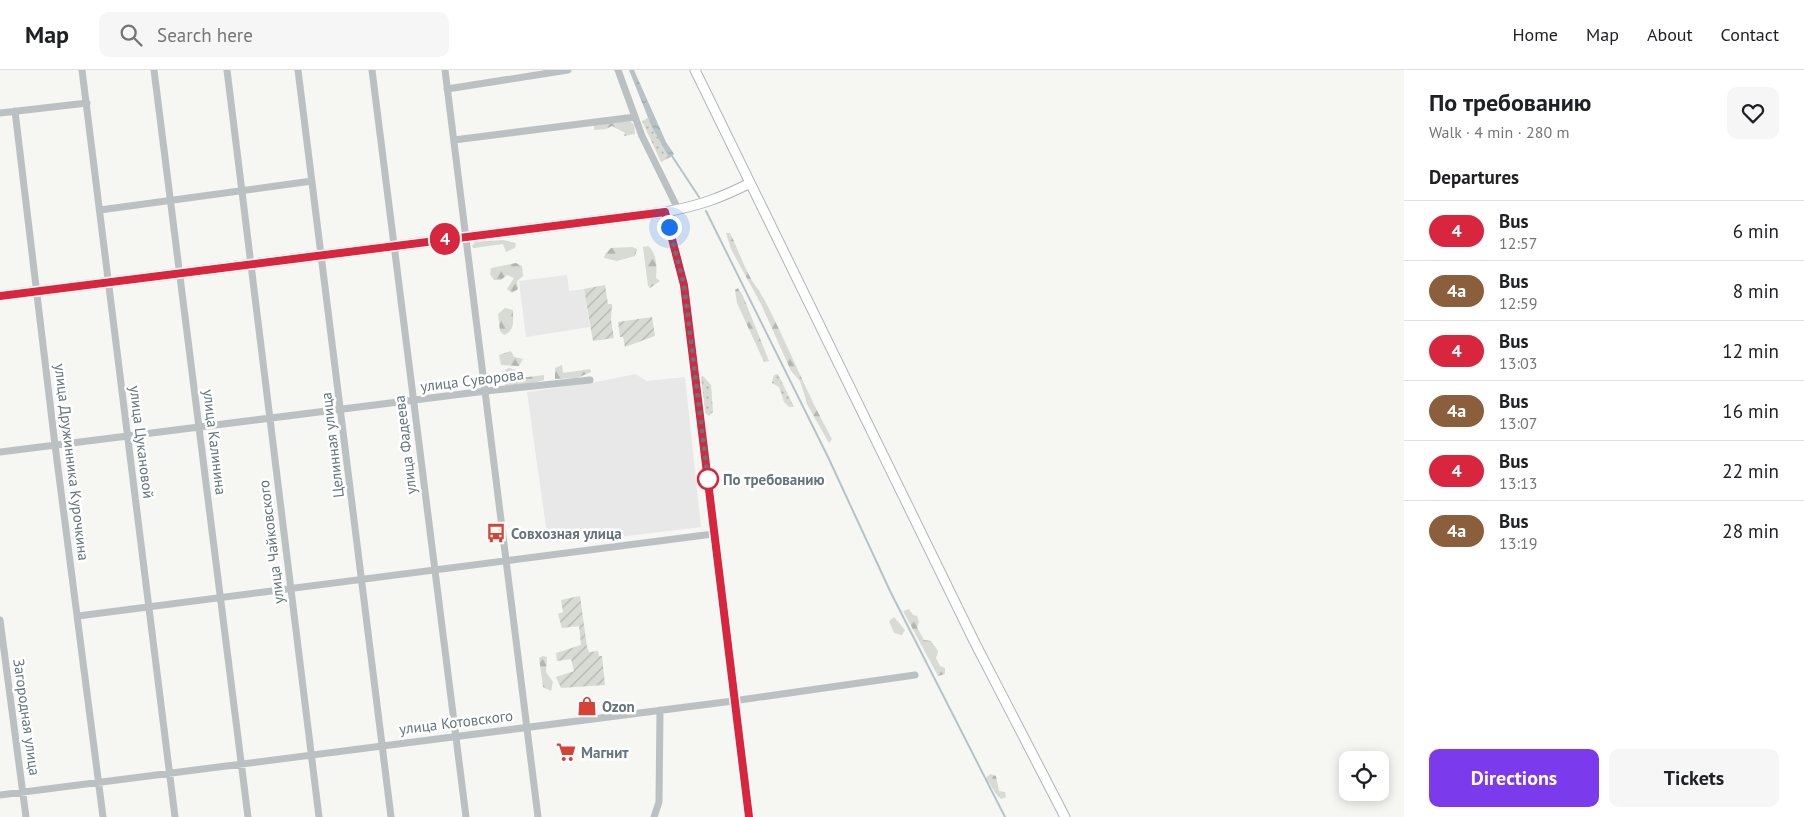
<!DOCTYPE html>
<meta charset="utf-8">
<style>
body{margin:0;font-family:"PT Sans",sans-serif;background:#f6f6f6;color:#202124;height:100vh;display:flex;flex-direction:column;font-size:19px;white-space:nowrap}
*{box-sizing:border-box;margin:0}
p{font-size:16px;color:#757577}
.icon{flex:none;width:28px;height:28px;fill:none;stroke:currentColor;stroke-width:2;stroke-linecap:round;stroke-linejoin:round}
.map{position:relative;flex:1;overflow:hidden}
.panel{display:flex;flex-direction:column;background:#fff;width:400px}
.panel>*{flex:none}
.badge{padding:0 10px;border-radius:16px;font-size:18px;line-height:32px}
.fabs{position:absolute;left:1339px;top:681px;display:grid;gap:10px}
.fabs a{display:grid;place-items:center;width:50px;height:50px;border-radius:10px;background:#fff;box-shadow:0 2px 12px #0003;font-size:25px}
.you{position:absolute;width:25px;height:25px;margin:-12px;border:4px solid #fff;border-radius:50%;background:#1a73e8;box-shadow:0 0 0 8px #1a73e833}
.map>.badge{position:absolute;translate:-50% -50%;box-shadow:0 0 0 2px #fff}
h2{padding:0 25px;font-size:19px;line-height:45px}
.round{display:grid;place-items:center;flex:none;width:52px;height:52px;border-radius:10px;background:#f6f6f6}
.overview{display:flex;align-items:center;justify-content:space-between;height:85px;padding:0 25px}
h1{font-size:24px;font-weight:800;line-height:38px}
.cta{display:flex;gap:10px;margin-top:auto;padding:10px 25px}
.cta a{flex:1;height:58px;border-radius:10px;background:#7c3aed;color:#fff;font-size:20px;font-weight:800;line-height:58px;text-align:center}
.cta a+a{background:#f6f6f6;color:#202124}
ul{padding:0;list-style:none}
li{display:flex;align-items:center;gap:15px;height:60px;padding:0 25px;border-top:1px solid #e0e0e0}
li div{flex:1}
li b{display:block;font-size:19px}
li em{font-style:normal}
li .badge{min-width:55px;font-weight:700;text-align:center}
header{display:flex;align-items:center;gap:30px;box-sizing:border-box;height:70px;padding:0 25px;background:#fff;border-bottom:1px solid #e0e0e0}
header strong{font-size:24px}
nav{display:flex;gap:28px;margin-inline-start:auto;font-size:18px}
.search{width:350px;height:45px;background:#f6f6f6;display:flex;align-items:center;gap:12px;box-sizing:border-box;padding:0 18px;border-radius:10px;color:#757577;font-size:19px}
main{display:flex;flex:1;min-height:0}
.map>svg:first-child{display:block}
.built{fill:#e7e8e7}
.grass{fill:url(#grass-dots)}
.forest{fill:url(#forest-firs)}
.garden{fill:url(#garden-furrows)}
.water{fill:url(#water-ripples)}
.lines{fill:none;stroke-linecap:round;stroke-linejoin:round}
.stream{stroke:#b6c3c6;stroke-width:2}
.major-casing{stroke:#afb5b8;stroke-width:11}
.minor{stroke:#bbc1c3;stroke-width:7}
.major{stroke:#fff;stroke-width:9}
.line-casing{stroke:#fff;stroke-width:11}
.line{stroke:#d7263d;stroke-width:8}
.walk{stroke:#64757c;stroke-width:5;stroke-dasharray:0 9}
.stop-dot{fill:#fff;stroke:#d7263d;stroke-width:2.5}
.labels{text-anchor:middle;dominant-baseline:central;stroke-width:5;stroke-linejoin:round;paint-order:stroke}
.street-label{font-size:15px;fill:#64757c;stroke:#fff}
.stop-label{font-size:15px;font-weight:bold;fill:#64757c;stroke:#fff;text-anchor:start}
.poi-label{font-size:15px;font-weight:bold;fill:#64757c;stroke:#fff;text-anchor:start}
</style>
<header>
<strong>Map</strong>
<div class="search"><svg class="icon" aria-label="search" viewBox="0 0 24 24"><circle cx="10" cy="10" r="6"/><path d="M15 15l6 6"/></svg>Search here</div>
<nav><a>Home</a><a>Map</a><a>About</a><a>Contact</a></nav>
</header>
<main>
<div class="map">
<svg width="1404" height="747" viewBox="0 0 1404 747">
<defs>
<pattern id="grass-dots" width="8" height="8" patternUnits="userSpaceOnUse" patternTransform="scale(1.25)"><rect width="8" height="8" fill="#d7dbd3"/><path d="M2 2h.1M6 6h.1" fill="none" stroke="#b2b6b0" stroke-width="1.8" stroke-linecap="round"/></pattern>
<pattern id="forest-firs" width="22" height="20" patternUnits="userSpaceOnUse" patternTransform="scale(1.25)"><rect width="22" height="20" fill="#d7dbd3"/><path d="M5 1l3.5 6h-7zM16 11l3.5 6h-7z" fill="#b2b6b0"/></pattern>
<pattern id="garden-furrows" width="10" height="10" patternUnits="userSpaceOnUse" patternTransform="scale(1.25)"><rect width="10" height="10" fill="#d7dbd3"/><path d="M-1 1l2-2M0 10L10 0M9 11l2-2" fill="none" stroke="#b2b6b0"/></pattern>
<pattern id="water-ripples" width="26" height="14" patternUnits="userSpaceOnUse" patternTransform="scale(1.25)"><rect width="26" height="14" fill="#b6c3c6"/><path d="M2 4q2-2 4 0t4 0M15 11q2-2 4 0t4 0" fill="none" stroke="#98a3a6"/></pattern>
</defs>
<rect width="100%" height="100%" fill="#f6f6f3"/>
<path class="built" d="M567,205L569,221L584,219L590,257L526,267L519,211Z
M635,304L647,311L685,307L701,457L619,467L618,462L548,471L527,322L602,311Z"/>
<path class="grass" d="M648,48L669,88L661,92L642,51Z
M778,304L794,337H789L784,332L779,317L772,313L774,305Z
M703,306L711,315L713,342L709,346L704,342L699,308Z"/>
<path class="forest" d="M630,51L634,55L635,64L624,66L625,63L612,56L606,59L594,60V55Z
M726,163H730C736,175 741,189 747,201C752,212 760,221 765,231C789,277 807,324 832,369L829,373L808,336L800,311L791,301L762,236L731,179Z
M503,170L516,173L515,178L506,182L503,174L474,178L472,176L475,172Z
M648,176C657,183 657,197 656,208L660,211L650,218L648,216L643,177Z
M632,177L637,179L635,186L617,191L604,188L605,184L611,178Z
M516,193L522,196L523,206L517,211L518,219L512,223L507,219L514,208L507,205L501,210H494L490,204L491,198Z
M738,218L743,226L769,291L764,292L737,233L735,220Z
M505,238L513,240C513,251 515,261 504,265L500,261L498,244Z
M511,281L514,287L523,289L519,296L501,295L499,285Z
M562,295L563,303L590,299L591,302L577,308L555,309V298Z
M509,298L515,300L520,308L544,305V310L515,318L505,316L502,302Z
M909,539L913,545L917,546L919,552L917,557L924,570L931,571L938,581L936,588L940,596L945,598V604L938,606L903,541Z
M894,547L905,560L902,565L894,563L889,551Z
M543,586L547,587L546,602L553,612L551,621L543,617L539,588Z
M990,704L996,706L999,721L1005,722L1006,727L1001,729L996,724L986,708Z"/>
<path class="garden" d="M605,215L608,234H612L611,250L614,268L593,271L584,219Z
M652,247L655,266L625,277L623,267H620L618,252Z
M580,526L587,577L589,582L598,581L599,586H602L605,615L561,618L556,607L574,601L571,589L557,591L556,583L581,575L579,556L562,558L558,544L563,542L561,530Z"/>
<path class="water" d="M629,0H634L666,72L674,84L669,88L651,55Z"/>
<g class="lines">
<path class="stream" d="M672,86L699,127
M706,141L828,387L891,523L1005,747"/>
<defs>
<path id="major" d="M695,0L975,573L1065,747
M0,226L665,142C698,136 721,128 750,113"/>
</defs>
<use href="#major" class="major-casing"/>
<path class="minor" d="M82,0L175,747
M154,0L248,747
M227,0L319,747
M298,0L391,747
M372,0L466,747
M445,0L538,747
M618,0L642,66L678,139
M447,19L568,0
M15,41L55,375L103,747
M0,43L87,33
M454,70L635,47
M100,140L312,111
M665,142L684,215L749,747
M0,382L486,321L590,310
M78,546L713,464
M0,550L26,747
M0,725L733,631L915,605
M654,747L659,732L660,640"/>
<use href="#major" class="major"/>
</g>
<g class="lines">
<defs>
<path id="line" d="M0,226L665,142L684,215L749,747"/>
</defs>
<use href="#line" class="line-casing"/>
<use href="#line" class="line"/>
<path class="walk" d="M669,157L684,215L708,409"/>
</g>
<defs>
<symbol id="bus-bare" viewBox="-9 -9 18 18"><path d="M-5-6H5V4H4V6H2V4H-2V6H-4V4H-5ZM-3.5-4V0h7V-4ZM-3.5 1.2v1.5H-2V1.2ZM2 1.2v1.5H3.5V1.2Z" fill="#d64334" stroke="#fff" stroke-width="2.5" paint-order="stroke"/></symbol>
<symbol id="shop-bare" viewBox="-9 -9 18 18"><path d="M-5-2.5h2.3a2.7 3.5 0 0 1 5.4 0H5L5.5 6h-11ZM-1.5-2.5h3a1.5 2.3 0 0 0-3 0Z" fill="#d64334" stroke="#fff" stroke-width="2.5" paint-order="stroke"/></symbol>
<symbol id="supermarket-bare" viewBox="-9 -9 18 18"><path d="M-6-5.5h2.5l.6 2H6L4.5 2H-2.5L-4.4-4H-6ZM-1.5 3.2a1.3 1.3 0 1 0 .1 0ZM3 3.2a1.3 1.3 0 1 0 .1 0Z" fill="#d64334" stroke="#fff" stroke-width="2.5" paint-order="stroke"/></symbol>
</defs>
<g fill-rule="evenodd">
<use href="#bus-bare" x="482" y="449" width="28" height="28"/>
<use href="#shop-bare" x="573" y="622" width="28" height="28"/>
<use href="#supermarket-bare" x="552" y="668" width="28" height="28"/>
</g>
<circle class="stop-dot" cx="708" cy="409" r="10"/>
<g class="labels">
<g class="street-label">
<text transform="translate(472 310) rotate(-7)">улица Суворова</text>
<text transform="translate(142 372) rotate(83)">улица Цукановой</text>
<text transform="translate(215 372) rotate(83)">улица Калинина</text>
<text transform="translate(332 375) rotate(-97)">Целинная улица</text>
<text transform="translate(405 375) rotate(-97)">улица Фадеева</text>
<text transform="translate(72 392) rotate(83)">улица Дружинника Курочкина</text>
<text transform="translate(271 472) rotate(-97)">улица Чайковского</text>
<text transform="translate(27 647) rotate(82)">Загородная улица</text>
<text transform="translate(456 652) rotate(-7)">улица Котовского</text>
</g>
<g class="stop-label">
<text x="723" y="409">По требованию</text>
</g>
<g class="poi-label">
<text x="511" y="463">Совхозная улица</text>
<text x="602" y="636">Ozon</text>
<text x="581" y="682">Магнит</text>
</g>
</g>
</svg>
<div class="fabs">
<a><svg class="icon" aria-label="locate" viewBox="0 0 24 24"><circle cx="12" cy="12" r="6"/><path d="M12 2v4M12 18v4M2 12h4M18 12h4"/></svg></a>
</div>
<div class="you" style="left:669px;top:157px"></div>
<b class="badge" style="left:445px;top:169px;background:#d7263d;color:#fff">4</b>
</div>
<section class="panel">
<div class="overview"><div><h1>По требованию</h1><p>Walk · 4 min · 280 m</p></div><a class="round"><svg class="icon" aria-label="heart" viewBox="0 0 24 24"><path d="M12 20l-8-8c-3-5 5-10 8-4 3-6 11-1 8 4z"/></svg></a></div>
<h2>Departures</h2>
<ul>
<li><span class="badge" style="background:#d7263d;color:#fff">4</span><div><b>Bus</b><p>12:57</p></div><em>6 min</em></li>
<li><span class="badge" style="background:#8b5e3c;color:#fff">4а</span><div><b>Bus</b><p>12:59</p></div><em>8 min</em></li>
<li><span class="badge" style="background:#d7263d;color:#fff">4</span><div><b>Bus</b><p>13:03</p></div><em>12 min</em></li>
<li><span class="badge" style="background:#8b5e3c;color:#fff">4а</span><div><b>Bus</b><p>13:07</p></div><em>16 min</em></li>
<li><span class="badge" style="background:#d7263d;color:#fff">4</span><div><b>Bus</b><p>13:13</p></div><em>22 min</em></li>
<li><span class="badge" style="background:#8b5e3c;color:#fff">4а</span><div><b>Bus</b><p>13:19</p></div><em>28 min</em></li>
</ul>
<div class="cta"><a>Directions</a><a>Tickets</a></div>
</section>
</main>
